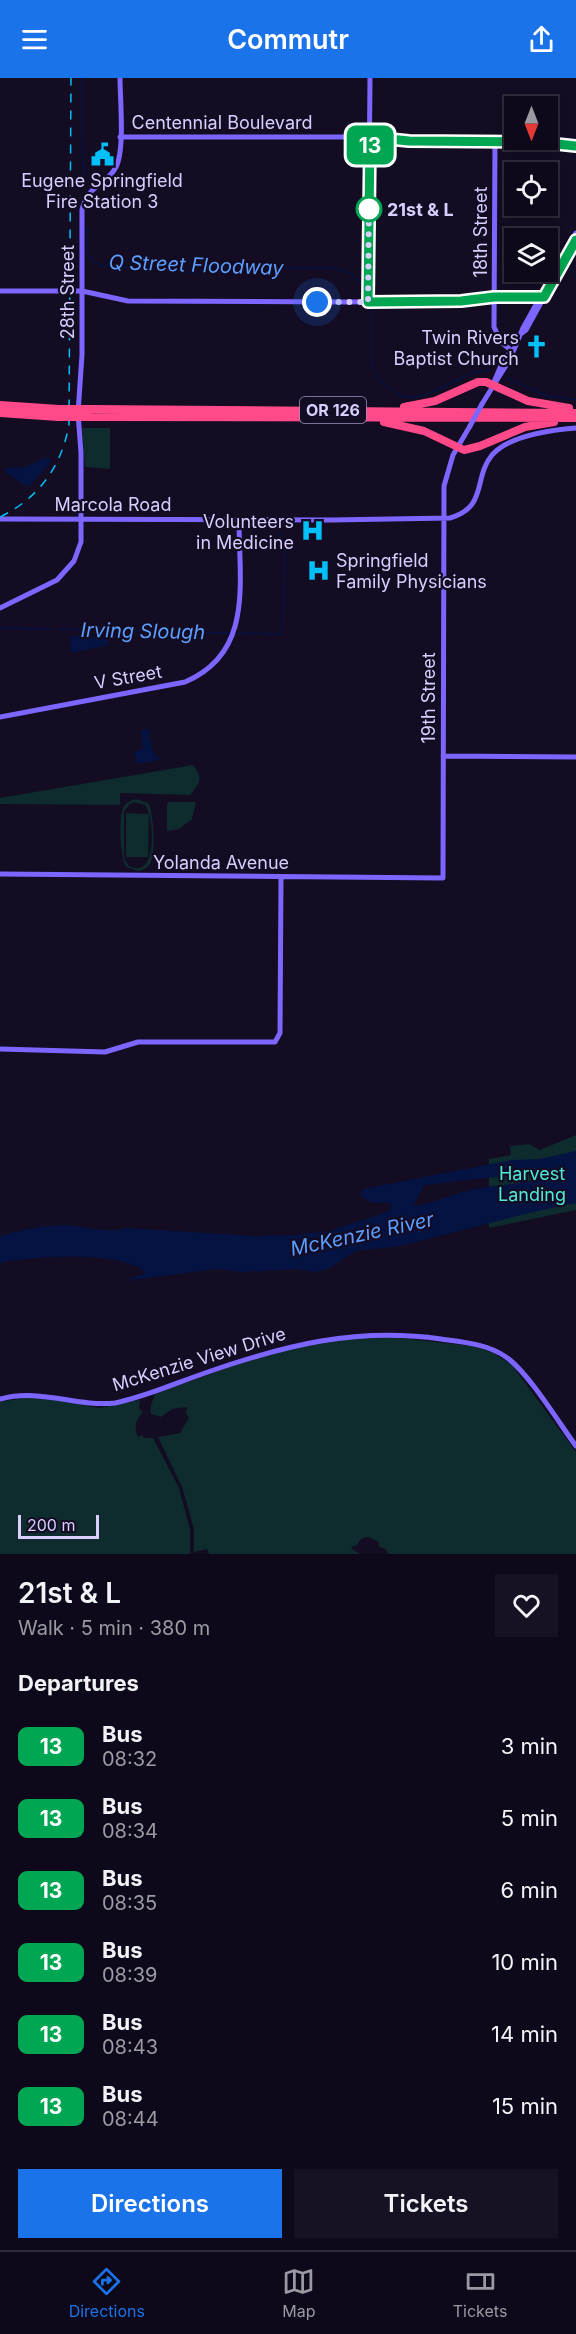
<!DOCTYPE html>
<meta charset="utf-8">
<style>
body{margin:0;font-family:Inter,sans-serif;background:#171223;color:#f1f3f6;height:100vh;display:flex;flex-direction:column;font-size:22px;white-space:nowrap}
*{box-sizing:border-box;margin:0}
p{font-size:20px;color:#9b9aa2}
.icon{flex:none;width:33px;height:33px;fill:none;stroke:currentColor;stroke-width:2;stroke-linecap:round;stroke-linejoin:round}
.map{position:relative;height:1476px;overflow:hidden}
.side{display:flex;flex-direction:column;background:#0e091a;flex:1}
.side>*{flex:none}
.badge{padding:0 12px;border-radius:9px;font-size:21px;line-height:39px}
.needle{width:39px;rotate:180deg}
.tools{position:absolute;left:504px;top:18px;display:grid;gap:12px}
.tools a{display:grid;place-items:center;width:54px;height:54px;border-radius:0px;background:#0e091a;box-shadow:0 3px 9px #0003,0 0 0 2px #2e2a39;font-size:30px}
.scale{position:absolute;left:18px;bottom:15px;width:81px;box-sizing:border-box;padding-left:6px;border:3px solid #daceff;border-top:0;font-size:16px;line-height:21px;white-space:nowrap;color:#daceff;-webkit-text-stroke:4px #130c23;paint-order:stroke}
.you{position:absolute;width:30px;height:30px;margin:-15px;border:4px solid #fff;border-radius:50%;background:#1a73e8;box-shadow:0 0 0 9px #1a73e833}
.map>.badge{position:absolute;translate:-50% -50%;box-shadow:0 0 0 3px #fff}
h2{padding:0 18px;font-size:22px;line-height:54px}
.round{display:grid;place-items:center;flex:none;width:63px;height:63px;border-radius:0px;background:#171223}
.headline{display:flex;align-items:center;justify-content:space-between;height:102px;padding:0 18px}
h1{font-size:28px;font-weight:600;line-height:45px}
.cta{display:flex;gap:12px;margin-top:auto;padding:12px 18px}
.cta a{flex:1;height:69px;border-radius:0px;background:#1a73e8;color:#fff;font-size:24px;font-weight:600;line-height:69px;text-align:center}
.cta a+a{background:#171223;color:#f1f3f6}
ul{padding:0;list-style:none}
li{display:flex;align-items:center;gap:18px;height:72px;padding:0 18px}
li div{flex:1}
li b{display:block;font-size:22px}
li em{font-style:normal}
li .badge{min-width:66px;font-weight:700;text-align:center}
header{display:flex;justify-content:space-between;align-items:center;height:78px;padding:0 18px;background:#1a73e8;color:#fff;font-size:27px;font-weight:600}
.dock{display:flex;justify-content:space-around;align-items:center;height:84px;border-top:2px solid #2e2a39;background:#0e091a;font-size:16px;color:#9b9aa2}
.dock a{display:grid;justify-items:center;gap:3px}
.dock .on{color:#1a73e8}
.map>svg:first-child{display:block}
.green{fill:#0e2b2e;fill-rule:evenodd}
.water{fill:#051343;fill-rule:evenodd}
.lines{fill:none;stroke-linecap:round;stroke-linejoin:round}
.stream{stroke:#051343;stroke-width:1.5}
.secondary{stroke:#7d65ff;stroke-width:5}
.highway{stroke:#ff4988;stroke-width:8}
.rail{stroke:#00bff9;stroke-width:1.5;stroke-dasharray:9 8;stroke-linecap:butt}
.secondary-bridge{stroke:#7d65ff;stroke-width:5}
.highway-bridge{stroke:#ff4988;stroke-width:8}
.line-casing{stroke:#fff;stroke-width:14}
.line{stroke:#00a651;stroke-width:9}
.walk{stroke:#daceff;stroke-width:6;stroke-dasharray:0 10.8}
.stop-dot{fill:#fff;stroke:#00a651;stroke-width:3}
.labels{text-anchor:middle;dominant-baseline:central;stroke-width:4.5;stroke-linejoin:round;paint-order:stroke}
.shield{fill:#130c23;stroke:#9e94bd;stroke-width:1.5}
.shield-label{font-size:16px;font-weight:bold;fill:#daceff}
.street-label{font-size:18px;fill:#daceff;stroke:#130c23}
.poi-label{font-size:18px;fill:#daceff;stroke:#130c23;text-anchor:end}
.stop-label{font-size:18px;font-weight:bold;fill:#daceff;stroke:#130c23;text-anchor:start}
.park-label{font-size:18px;fill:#4fead8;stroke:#130c23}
.water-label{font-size:20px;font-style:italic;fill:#5c9eff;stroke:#130c23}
</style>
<header><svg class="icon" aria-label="menu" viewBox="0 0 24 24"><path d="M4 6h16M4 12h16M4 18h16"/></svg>Commutr<svg class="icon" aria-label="share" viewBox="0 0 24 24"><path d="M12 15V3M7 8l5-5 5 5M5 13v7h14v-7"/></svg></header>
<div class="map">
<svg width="576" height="1476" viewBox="0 0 576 1476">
<rect width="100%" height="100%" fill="#130c23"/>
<path class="green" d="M82,350H110V391L85,389Z
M193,687C203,700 201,704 190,717L120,715V727L0,726V720Z
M136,721L148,725C154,734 156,777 150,786C147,790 143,792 138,793L126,789C120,780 118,737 124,728C127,724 131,722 136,721ZM134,724L145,727C154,736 159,803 129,788L124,780V734L128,728Z
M169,724H196L192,741L179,751L167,753V727Z
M126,735L149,736L148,779H126Z
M576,1057V1132L489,1150V1081L511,1077L510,1068L529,1066L540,1072Z
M391,1259L472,1268L492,1274L512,1287L576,1374V1476H388L386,1471L379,1469V1464L368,1459L362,1460L356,1468H351L353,1472L360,1476H209L207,1471L194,1474V1451L182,1409L158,1359L180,1355L189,1340L186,1335L187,1329L172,1331L161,1339L151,1336C149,1330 153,1322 155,1316L271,1274L333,1261Z
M35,1318L99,1330L140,1322L139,1331L143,1334C136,1343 133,1348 138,1359L142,1357L144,1360H153L179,1410L190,1451V1476H0V1324Z"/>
<path class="water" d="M47,379L51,382L50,385L28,409L5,394L6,390L25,389Z
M70,558L106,559L109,567L71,575Z
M148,650L152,672L160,682L137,686L134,675L143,670L141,653Z
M576,1073V1125L537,1133L400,1168L356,1173L328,1191L315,1194L297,1191L245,1194L216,1191L125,1203L145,1195C126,1172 28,1178 0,1185V1158C23,1152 50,1145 74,1148C92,1149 107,1156 125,1150L255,1158L294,1157L329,1153L387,1134L392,1130L389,1125C376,1124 369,1127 360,1116L363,1111L511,1082L540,1081ZM536,1095L549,1096C526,1108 493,1106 467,1113C449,1117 431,1126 413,1128L425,1107C462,1102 498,1099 536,1095Z"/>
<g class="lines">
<path class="stream" d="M82,60V0
M82,62L84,101
M87,149L88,177L95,184L106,189L334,190L351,196L365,209
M171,183H199
M187,195L199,196
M216,195L229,196
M372,228V287L379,302L399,317L412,319L426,317L474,294L490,292
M507,300L544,317L576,322
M0,550L51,551
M56,551L229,555
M238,555L280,556L283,553L285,478L278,447"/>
<path class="secondary" d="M120,59H373L409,63L538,64L576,68
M495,64L494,249L501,264L512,273
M552,205L563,184
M0,213H82L128,223L345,224L461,223L494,219H544
M368,224L370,0
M522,255L526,252L543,221
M494,304L505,278L510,276
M482,326L510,281L523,250L576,155
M0,441L331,442L450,440C488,429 473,400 492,377C510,357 551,352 576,350
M0,530L57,502L74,483L81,464V375L78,335L82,277V132C87,107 106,108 116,89C125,72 120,21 120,0
M0,639L185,604C254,575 239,504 239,442
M443,678L576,679
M0,796L443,800L444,408L453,377L470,348
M0,971L105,974L138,964H275L280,955L281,800
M0,1321C41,1310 75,1329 115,1325C145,1319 176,1305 205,1295C285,1267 356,1249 441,1261C463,1264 488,1266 506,1279C528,1294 559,1345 576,1368"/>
<path class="highway" d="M0,327L59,331
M404,329L435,323L478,304H486L528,323L569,330
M89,331L576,335
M0,335L58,339
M90,339L576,340
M384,344L424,353L464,372L480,368L525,349L554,344"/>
<path class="rail" d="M0,439C39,420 62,388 69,346L71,0"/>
<path class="secondary-bridge" d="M470,348L482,326"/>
<path class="highway-bridge" d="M59,331H89
M58,339H90"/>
</g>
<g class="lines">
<defs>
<path id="line" d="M576,68L538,64L409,63L370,59L368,224L461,223L494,219H544L576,162"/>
</defs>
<use href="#line" class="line-casing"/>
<use href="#line" class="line"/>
<path class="walk" d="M317,224H368L369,125V131"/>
</g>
<defs>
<symbol id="civic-bare" viewBox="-9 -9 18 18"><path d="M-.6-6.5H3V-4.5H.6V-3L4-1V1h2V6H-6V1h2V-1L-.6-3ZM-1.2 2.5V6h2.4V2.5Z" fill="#00bff9" stroke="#130c23" stroke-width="2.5" paint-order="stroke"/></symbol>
<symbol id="church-bare" viewBox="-9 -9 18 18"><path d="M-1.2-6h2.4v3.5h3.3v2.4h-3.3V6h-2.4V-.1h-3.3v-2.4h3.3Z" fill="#00bff9" stroke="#130c23" stroke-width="2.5" paint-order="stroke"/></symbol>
<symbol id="hospital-bare" viewBox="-9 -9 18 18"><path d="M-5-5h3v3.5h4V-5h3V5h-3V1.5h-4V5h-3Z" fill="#00bff9" stroke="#130c23" stroke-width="2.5" paint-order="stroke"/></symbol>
</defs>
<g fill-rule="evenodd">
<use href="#civic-bare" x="86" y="60" width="33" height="33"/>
<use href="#church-bare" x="520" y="252" width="33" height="33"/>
<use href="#hospital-bare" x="296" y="436" width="33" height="33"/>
<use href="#hospital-bare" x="302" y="476" width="33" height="33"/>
</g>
<circle class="stop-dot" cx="369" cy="131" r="12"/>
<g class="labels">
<rect class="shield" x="300" y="319" width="66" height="26" rx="4.5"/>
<g class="shield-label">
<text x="333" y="332">OR 126</text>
</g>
<g class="street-label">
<text x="222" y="44">Centennial Boulevard</text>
<text transform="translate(480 154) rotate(-90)">18th Street</text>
<text transform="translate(67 214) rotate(-90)">28th Street</text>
<text x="113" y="426">Marcola Road</text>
<text transform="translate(128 599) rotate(-10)">V Street</text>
<text transform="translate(428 620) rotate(-90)">19th Street</text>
<text x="221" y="784">Yolanda Avenue</text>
<text transform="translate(199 1281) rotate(-17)">McKenzie View Drive</text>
</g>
<g class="poi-label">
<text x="102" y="102" text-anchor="middle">Eugene Springfield<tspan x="102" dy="21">Fire Station 3</tspan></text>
<text x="519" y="259">Twin Rivers<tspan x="519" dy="21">Baptist Church</tspan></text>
<text x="294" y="443">Volunteers<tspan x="294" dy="21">in Medicine</tspan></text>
<text x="336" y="482" text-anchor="start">Springfield<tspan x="336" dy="21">Family Physicians</tspan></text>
</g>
<g class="stop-label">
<text x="387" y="131">21st &amp; L</text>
</g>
<g class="park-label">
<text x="532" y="1095">Harvest<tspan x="532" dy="21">Landing</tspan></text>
</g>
<g class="water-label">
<text transform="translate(196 187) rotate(2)">Q Street Floodway</text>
<text transform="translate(143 553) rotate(1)">Irving Slough</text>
<text transform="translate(362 1156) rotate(-12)">McKenzie River</text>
</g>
</g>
</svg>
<div class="tools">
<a><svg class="needle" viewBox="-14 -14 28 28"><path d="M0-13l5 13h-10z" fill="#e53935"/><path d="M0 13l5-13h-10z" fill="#9b9aa2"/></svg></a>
<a><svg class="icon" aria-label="locate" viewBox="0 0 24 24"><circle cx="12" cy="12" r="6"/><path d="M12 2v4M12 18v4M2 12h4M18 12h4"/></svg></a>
<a><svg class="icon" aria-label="layers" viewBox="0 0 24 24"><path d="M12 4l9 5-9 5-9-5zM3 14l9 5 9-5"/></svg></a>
</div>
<div class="scale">200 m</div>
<div class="you" style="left:317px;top:224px"></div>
<b class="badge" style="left:370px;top:67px;background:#00a651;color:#fff">13</b>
</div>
<section class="side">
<div class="headline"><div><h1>21st &amp; L</h1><p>Walk · 5 min · 380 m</p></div><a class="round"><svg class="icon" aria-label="heart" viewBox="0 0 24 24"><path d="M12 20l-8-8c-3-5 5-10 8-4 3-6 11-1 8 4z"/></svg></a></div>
<h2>Departures</h2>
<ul>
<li><span class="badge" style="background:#00a651;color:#fff">13</span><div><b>Bus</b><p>08:32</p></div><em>3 min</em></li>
<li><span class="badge" style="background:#00a651;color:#fff">13</span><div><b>Bus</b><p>08:34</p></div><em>5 min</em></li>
<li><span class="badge" style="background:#00a651;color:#fff">13</span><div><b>Bus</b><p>08:35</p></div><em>6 min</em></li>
<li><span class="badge" style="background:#00a651;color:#fff">13</span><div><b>Bus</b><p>08:39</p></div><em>10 min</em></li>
<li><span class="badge" style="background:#00a651;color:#fff">13</span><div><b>Bus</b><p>08:43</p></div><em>14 min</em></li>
<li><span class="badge" style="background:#00a651;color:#fff">13</span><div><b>Bus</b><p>08:44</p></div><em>15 min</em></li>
</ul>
<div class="cta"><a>Directions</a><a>Tickets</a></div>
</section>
<nav class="dock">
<a class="on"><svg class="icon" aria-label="directions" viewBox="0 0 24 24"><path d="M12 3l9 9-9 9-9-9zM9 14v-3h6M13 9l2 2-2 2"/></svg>Directions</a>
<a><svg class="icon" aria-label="map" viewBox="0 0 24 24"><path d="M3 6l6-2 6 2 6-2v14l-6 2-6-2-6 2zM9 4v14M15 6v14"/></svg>Map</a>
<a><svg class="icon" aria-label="tickets" viewBox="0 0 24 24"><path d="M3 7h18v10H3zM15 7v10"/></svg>Tickets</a>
</nav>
